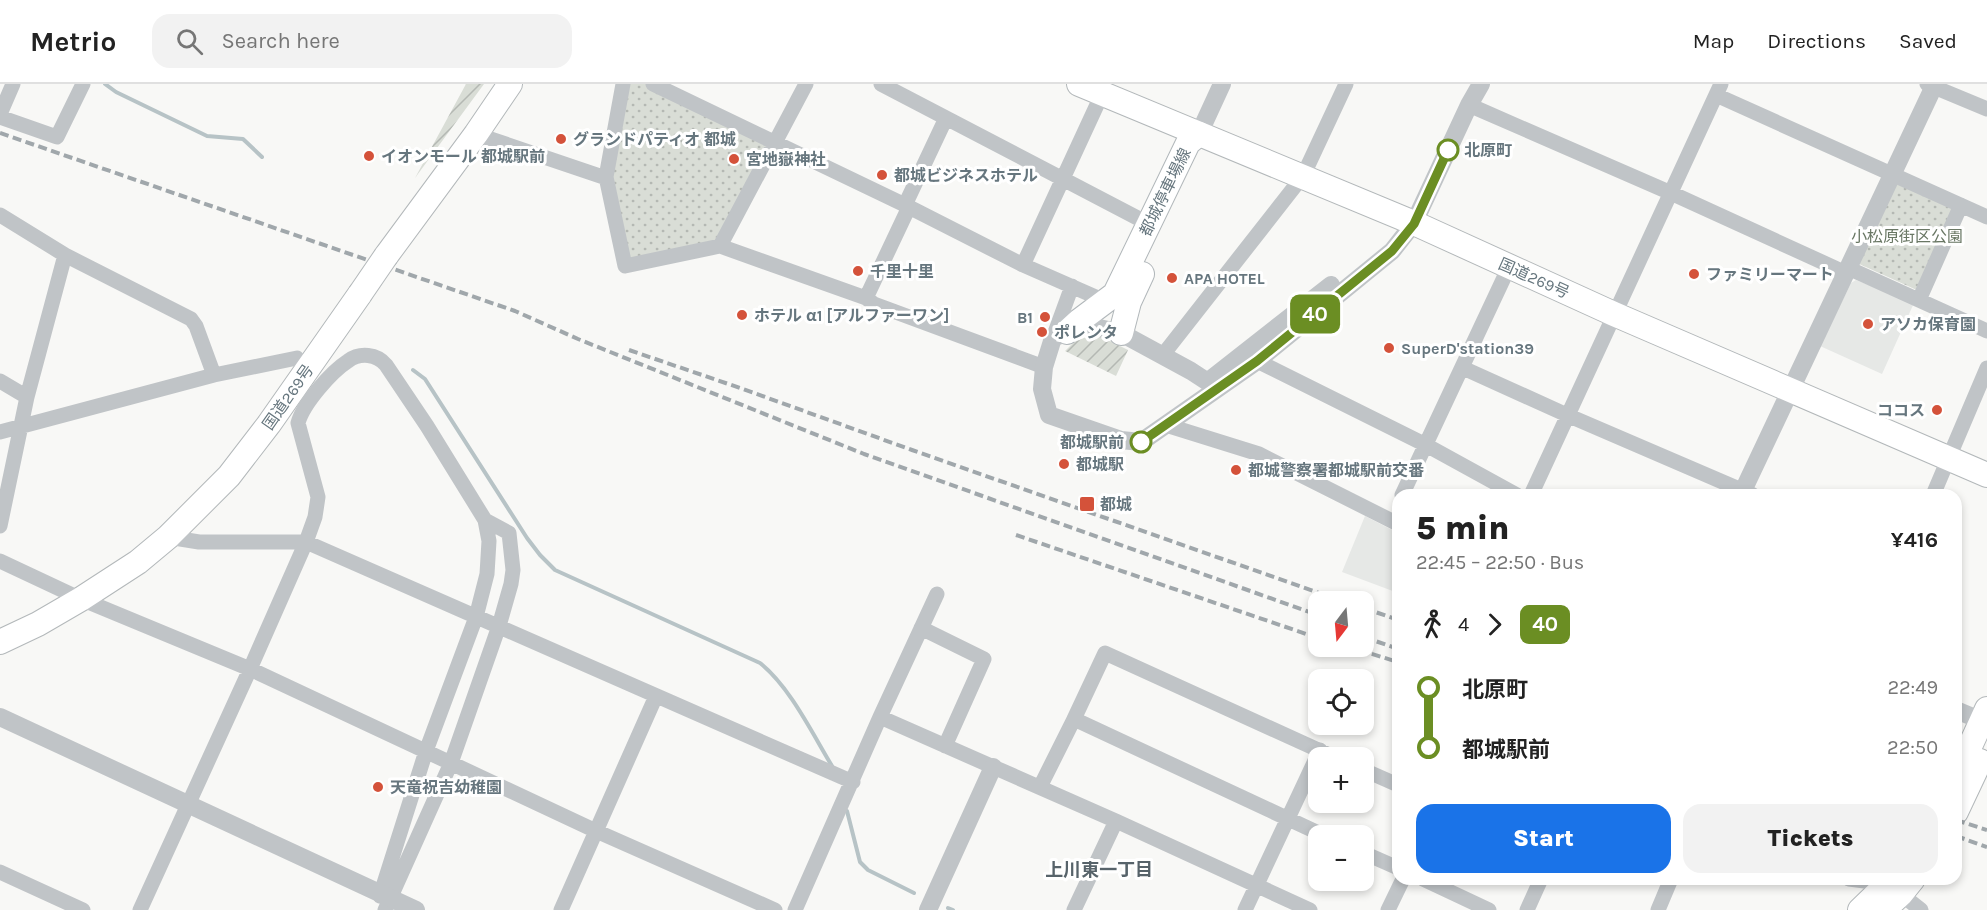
<!DOCTYPE html>
<meta charset="utf-8">
<style>
body{margin:0;font-family:Karla,"Noto Sans JP",sans-serif;background:#f2f2f2;color:#222;height:100vh;display:flex;flex-direction:column;font-size:22px;white-space:nowrap}
*{box-sizing:border-box;margin:0}
p{font-size:20px;color:#767676}
.icon{flex:none;width:33px;height:33px;fill:none;stroke:currentColor;stroke-width:2;stroke-linecap:round;stroke-linejoin:round}
.map{position:relative;flex:1;overflow:hidden}
.sheet{position:absolute;left:1392px;top:405px;width:570px;height:396px;display:flex;flex-direction:column;background:#fff;border-radius:18px;box-shadow:0 3px 9px #0003}
.sheet>*{flex:none}
.badge{padding:0 12px;border-radius:9px;font-size:21px;line-height:39px}
.needle{width:39px;rotate:196deg}
.fabs{position:absolute;left:1308px;top:507px;display:grid;gap:12px}
.fabs a{display:grid;place-items:center;width:66px;height:66px;border-radius:12px;background:#fff;box-shadow:0 3px 9px #0003;font-size:30px}
.map>.badge{position:absolute;translate:-50% -50%;box-shadow:0 0 0 3px #fff}
.legs{display:flex;align-items:center;gap:9px;height:66px;padding:0 24px;font-size:20px}
.legs p{margin-inline-start:auto}
.summary{display:flex;align-items:center;justify-content:space-between;height:102px;padding:0 24px}
h1{font-size:33px;font-weight:800;line-height:45px}
.action{display:flex;gap:12px;margin-top:auto;padding:12px 24px}
.action a{flex:1;height:69px;border-radius:18px;background:#1a73e8;color:#fff;font-size:24px;font-weight:800;line-height:69px;text-align:center}
.action a+a{background:#f2f2f2;color:#222}
ul{padding:0 24px;list-style:none}
li{display:flex;align-items:center;gap:21px;height:60px;font-size:22px}
li i{display:grid;place-items:center;width:9px;height:100%;margin:0 8px;background:currentColor}
li i::after{content:'';width:15px;height:15px;margin:-8px;border:4px solid;border-radius:50%;background:#fff}
li p{margin-inline-start:auto}
li:first-child i{background:linear-gradient(#0000 50%,currentColor 0)}
li:last-child i{background:linear-gradient(currentColor 50%,#0000 0)}
header{display:flex;align-items:center;gap:36px;box-sizing:border-box;height:84px;padding:0 30px;background:#fff;border-bottom:2px solid #e0e0e0}
header strong{font-size:28px}
nav{display:flex;gap:33px;margin-inline-start:auto;font-size:21px}
.search{width:420px;height:54px;background:#f2f2f2;display:flex;align-items:center;gap:15px;box-sizing:border-box;padding:0 21px;border-radius:18px;color:#767676;font-size:22px}
.map>svg:first-child{display:block}
.built{fill:#e6e8e6}
.park{fill:url(#park-dots)}
.garden{fill:url(#garden-furrows)}
.lines{fill:none;stroke-linecap:round;stroke-linejoin:round}
.stream{stroke:#b7c3c6;stroke-width:4}
.primary-casing{stroke:#b1b7ba;stroke-width:26}
.trunk-casing{stroke:#b3b8ba;stroke-width:26}
.minor{stroke:#c0c4c7;stroke-width:15}
.tertiary{stroke:#c0c4c7;stroke-width:18}
.primary{stroke:#fff;stroke-width:24}
.trunk{stroke:#fff;stroke-width:24}
.rail{stroke:#a0a7ab;stroke-width:4;stroke-dasharray:9 4.5;stroke-linecap:butt}
.trunk-bridge-casing{stroke:#b3b8ba;stroke-width:26;stroke-linecap:butt}
.trunk-bridge{stroke:#fff;stroke-width:24}
.line-1-casing{stroke:#fff;stroke-width:14}
.line-1{stroke:#6b8e23;stroke-width:9}
.poi-dot{fill:#d4523a;stroke:#fff;stroke-width:2}
.stop-1-dot{fill:#fff;stroke:#6b8e23;stroke-width:3}
.labels{text-anchor:middle;dominant-baseline:central;stroke-width:6;stroke-linejoin:round;paint-order:stroke}
.poi-label{font-size:16px;font-weight:bold;fill:#66767e;stroke:#fff;text-anchor:start}
.stop-label{font-size:16px;font-weight:bold;fill:#66767e;stroke:#fff;text-anchor:start}
.street-label{font-size:16px;fill:#66767e;stroke:#fff}
.park-label{font-size:16px;fill:#697764;stroke:#fff}
.neighbourhood-label{font-size:18px;font-weight:bold;fill:#57636a;stroke:#fff}
</style>
<header>
<strong>Metrio</strong>
<div class="search"><svg class="icon" aria-label="search" viewBox="0 0 24 24"><circle cx="10" cy="10" r="6"/><path d="M15 15l6 6"/></svg>Search here</div>
<nav><a>Map</a><a>Directions</a><a>Saved</a></nav>
</header>
<div class="map">
<svg width="1987" height="826" viewBox="0 0 1987 826">
<defs>
<pattern id="park-dots" width="8" height="8" patternUnits="userSpaceOnUse" patternTransform="scale(1.5)"><rect width="8" height="8" fill="#d9ddd6"/><path d="M2 2h.1M6 6h.1" fill="none" stroke="#b4b8b3" stroke-width="1.8" stroke-linecap="round"/></pattern>
<pattern id="garden-furrows" width="10" height="10" patternUnits="userSpaceOnUse" patternTransform="scale(1.5)"><rect width="10" height="10" fill="#d9ddd6"/><path d="M-1 1l2-2M0 10L10 0M9 11l2-2" fill="none" stroke="#b4b8b3"/></pattern>
</defs>
<rect width="100%" height="100%" fill="#f8f8f6"/>
<path class="built" d="M1856,196L1914,219L1882,290L1820,262L1851,199Z
M1365,432L1398,449V509L1342,488Z"/>
<path class="park" d="M623,0H653L775,59L720,162L625,182L606,93Z
M1895,97L1957,126L1919,207L1857,179Z"/>
<path class="garden" d="M466,0H484L415,94Z
M1096,250L1128,266L1116,292L1065,267L1075,257Z"/>
<g class="lines">
<path class="stream" d="M105,0L116,8L207,52L243,55L262,73
M413,286L425,295L527,454L540,471L555,486L760,579C790,603 812,649 832,682
M847,727L860,778L868,786L914,809
M948,824L953,826"/>
<defs>
<path id="primary" d="M1067,248L1079,237L1115,210L1188,59L1199,50
M1121,249L1129,218L1142,190"/>
<path id="trunk" d="M1079,0L1414,139L1614,230L1987,391
M386,172L476,50L510,0
M0,558L38,540L81,515L138,478L168,453L229,392L269,340L360,210
M1956,693L1987,625
M1956,728L1980,677
M1886,824L1901,810L1913,795
M1860,826L1892,795"/>
</defs>
<use href="#primary" class="primary-casing"/>
<use href="#trunk" class="trunk-casing"/>
<path class="minor" d="M623,0L606,93L625,182L720,162L866,214L874,220L1044,283
M653,0L905,121L1023,181L1105,217
M881,0L1149,140
M1927,0L1987,25
M1716,11L1987,133
M1469,21L1671,109L1846,189
M0,30L13,0
M0,33L57,53L83,0
M476,50L606,94
M905,121L946,34
M0,131L65,171L191,235L196,242L214,291
M720,162L806,0
M1023,181L1102,10
M1848,184L1987,247
M866,214L909,123
M1919,216L1961,121
M1053,254L1072,202
M1162,272L1303,92L1346,0
M1257,277L1426,361L1517,411
M1463,284L1567,331L1753,411
M0,297L27,313
M1166,341L1259,370L1398,440
M0,348L214,291L297,274
M1402,411L1509,183
M1531,411L1721,0
M1933,411L1987,284
M0,442L27,313L65,171
M168,453L199,458H306L853,698
M0,477L81,515L250,585L596,747L775,826
M921,544L984,575L945,662
M880,633L1116,737L1310,826
M1074,635L1325,752
M1364,686L1398,701
M1040,703L1074,635L1105,569L1336,674
M1364,769L1398,784
M0,788L83,826
M1423,795L1489,826
M1849,795L1888,800L1921,826
M380,812L426,667L476,533L487,490L489,457L485,436
M140,826L250,585L306,458L315,433L318,413L298,339C303,320 331,288 348,277C360,268 377,270 386,281L427,342L485,436L509,449L513,486L511,500L499,542L451,679L385,826
M561,826L656,612
M795,826L880,633L937,510
M1074,826L1116,737
M1245,826L1320,666
M1388,826L1403,795
M1527,826L1541,795
M1658,826L1671,795"/>
<path class="tertiary" d="M1199,50L1222,0
M1211,295L1331,201
M1217,304L1191,287L1121,249L1086,241L1053,254L1044,283L1042,305L1049,331L1121,356L1141,358L1257,277L1392,167L1414,139L1469,21L1481,0
M1741,411L1935,0
M1956,626L1987,639
M0,633L416,826
M928,826L993,683"/>
<use href="#primary" class="primary"/>
<use href="#trunk" class="trunk"/>
<path class="rail" d="M0,49L515,227L578,255L864,370L1318,531
M629,266L743,305L912,366L1345,518
M1016,451L1318,554
M1364,524L1398,536
M1364,553L1398,565
M1346,562L1398,578
M1956,736L1987,746
M1956,752L1987,763"/>
<defs>
<path id="trunk-bridge" d="M360,210L386,172"/>
</defs>
<use href="#trunk-bridge" class="trunk-bridge-casing"/>
<use href="#trunk-bridge" class="trunk-bridge"/>
</g>
<g class="lines">
<defs>
<path id="line-1" d="M1141,358L1257,277L1392,167L1414,140L1448,66"/>
</defs>
<use href="#line-1" class="line-1-casing"/>
<use href="#line-1" class="line-1"/>
</g>
<g class="poi-dot">
<circle cx="561" cy="55" r="6"/>
<circle cx="369" cy="72" r="6"/>
<circle cx="734" cy="75" r="6"/>
<circle cx="882" cy="91" r="6"/>
<circle cx="858" cy="187" r="6"/>
<circle cx="1694" cy="190" r="6"/>
<circle cx="1172" cy="194" r="6"/>
<circle cx="742" cy="231" r="6"/>
<circle cx="1045" cy="233" r="6"/>
<circle cx="1868" cy="240" r="6"/>
<circle cx="1042" cy="248" r="6"/>
<circle cx="1389" cy="264" r="6"/>
<circle cx="1937" cy="326" r="6"/>
<circle cx="1064" cy="380" r="6"/>
<circle cx="1236" cy="386" r="6"/>
<rect x="1079" y="412" width="16" height="16" rx="3"/>
<circle cx="378" cy="703" r="6"/>
</g>
<g class="stop-1-dot">
<circle cx="1448" cy="66" r="10"/>
<circle cx="1141" cy="358" r="10"/>
</g>
<g class="labels">
<g class="poi-label">
<text x="573" y="55">グランドパティオ 都城</text>
<text x="381" y="72">イオンモール 都城駅前</text>
<text x="746" y="75">宮地嶽神社</text>
<text x="894" y="91">都城ビジネスホテル</text>
<text x="870" y="187">千里十里</text>
<text x="1706" y="190">ファミリーマート</text>
<text x="1184" y="194">APA HOTEL</text>
<text x="754" y="231">ホテル α1 [アルファーワン]</text>
<text x="1033" y="233" text-anchor="end">B1</text>
<text x="1880" y="240">アソカ保育園</text>
<text x="1054" y="248">ポレンタ</text>
<text x="1401" y="264">SuperD'station39</text>
<text x="1925" y="326" text-anchor="end">ココス</text>
<text x="1076" y="380">都城駅</text>
<text x="1248" y="386">都城警察署都城駅前交番</text>
<text x="1100" y="420">都城</text>
<text x="390" y="703">天竜祝吉幼稚園</text>
</g>
<g class="stop-label">
<text x="1464" y="66">北原町</text>
<text x="1124" y="358" text-anchor="end">都城駅前</text>
</g>
<g class="street-label">
<text transform="translate(1165 108) rotate(-64)">都城停車場線</text>
<text transform="translate(1534 194) rotate(24)">国道269号</text>
<text transform="translate(288 313) rotate(-55)">国道269号</text>
</g>
<g class="park-label">
<text x="1907" y="152">小松原街区公園</text>
</g>
<g class="neighbourhood-label">
<text x="1099" y="786">上川東一丁目</text>
</g>
</g>
</svg>
<div class="fabs">
<a><svg class="needle" viewBox="-14 -14 28 28"><path d="M0-13l5 13h-10z" fill="#e53935"/><path d="M0 13l5-13h-10z" fill="#767676"/></svg></a>
<a><svg class="icon" aria-label="locate" viewBox="0 0 24 24"><circle cx="12" cy="12" r="6"/><path d="M12 2v4M12 18v4M2 12h4M18 12h4"/></svg></a>
<a>+</a>
<a>−</a>
</div>
<b class="badge" style="left:1315px;top:230px;background:#6b8e23;color:#fff">40</b>
<section class="sheet">
<div class="summary"><div><h1>5 min</h1><p>22:45 – 22:50 · Bus</p></div><b>¥416</b></div>
<div class="legs"><svg class="icon" aria-label="walk" viewBox="0 0 24 24"><circle cx="13" cy="4" r="2"/><path d="M13 8l-2 6 4 7M11 14l-3 7M7 12l3-4h3l4 4"/></svg>4<svg class="icon" aria-label="forward" viewBox="0 0 24 24"><path d="M9 5l7 7-7 7"/></svg><b class="badge" style="background:#6b8e23;color:#fff">40</b></div>
<ul>
<li><i style="color:#6b8e23"></i><b>北原町</b><p>22:49</p></li>
<li><i style="color:#6b8e23"></i><b>都城駅前</b><p>22:50</p></li>
</ul>
<div class="action"><a>Start</a><a>Tickets</a></div>
</section>
</div>
